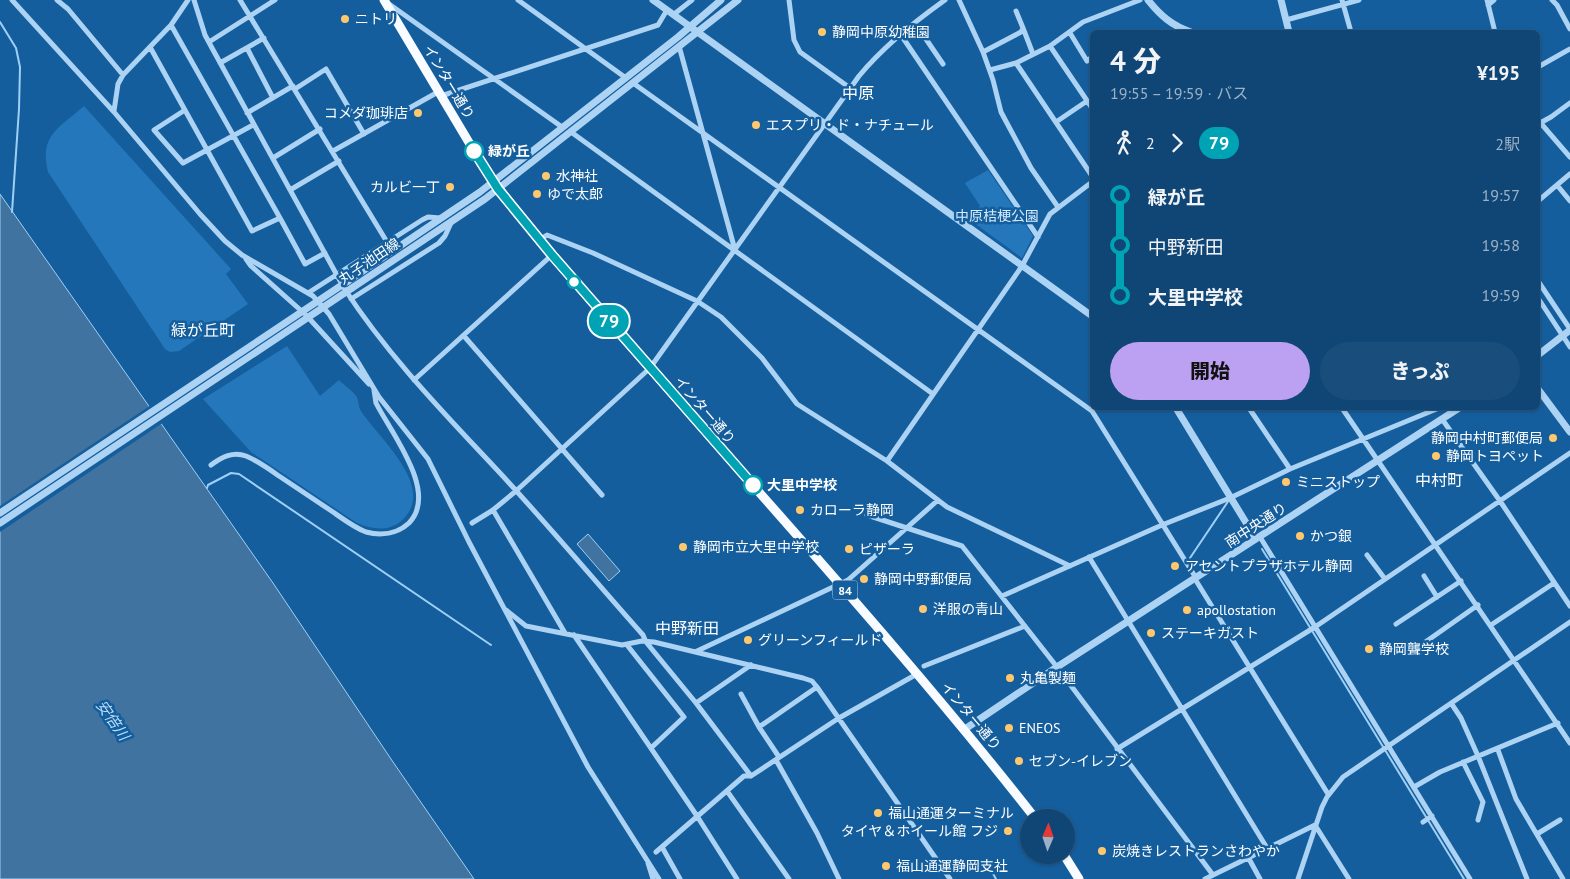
<!DOCTYPE html>
<html lang="ja">
<meta charset="utf-8">
<style>
body{margin:0;font-family:"PT Sans","Noto Sans JP",sans-serif;background:#194d7b;color:#f1f3f6;height:100vh;display:flex;flex-direction:column;font-size:19px;white-space:nowrap}
*{box-sizing:border-box;margin:0}
p{font-size:16px;color:#9cb1c5}
.icon{flex:none;width:28px;height:28px;fill:none;stroke:currentColor;stroke-width:2;stroke-linecap:round;stroke-linejoin:round}
.map{position:relative;flex:1;overflow:hidden}
.side{position:absolute;left:1090px;top:30px;width:450px;height:380px;display:flex;flex-direction:column;background:#104676;border-radius:8px;box-shadow:0 1px 4px #0004,0 0 0 1px #305e88}
.side>*{flex:none}
.badge{padding:0 10px;border-radius:16px;font-size:18px;line-height:32px}
.needle{width:32px;rotate:2deg}
.fabs{position:absolute;left:1020px;top:809px;display:grid;gap:10px}
.fabs a{display:grid;place-items:center;width:55px;height:55px;border-radius:50%;background:#104676;box-shadow:0 1px 4px #0004,0 0 0 1px #305e88;font-size:25px}
.map>.badge{position:absolute;translate:-50% -50%;box-shadow:0 0 0 2px #fff}
.legs{display:flex;align-items:center;gap:8px;height:55px;padding:0 20px;font-size:16px}
.legs p{margin-inline-start:auto}
.headline{display:flex;align-items:center;justify-content:space-between;height:85px;padding:0 20px}
h1{font-size:28px;font-weight:800;line-height:38px}
.cta{display:flex;gap:10px;margin-top:auto;padding:10px 20px}
.cta a{flex:1;height:58px;border-radius:30px;background:#bca0f2;color:#111;font-size:20px;font-weight:800;line-height:58px;text-align:center}
.cta a+a{background:#194d7b;color:#f1f3f6}
ul{padding:0 20px;list-style:none}
li{display:flex;align-items:center;gap:18px;height:50px;font-size:19px}
li i{display:grid;place-items:center;width:8px;height:100%;margin:0 6px;background:currentColor}
li i::after{content:'';width:12px;height:12px;margin:-6px;border:4px solid;border-radius:50%;background:#104676}
li p{margin-inline-start:auto}
li:first-child i{background:linear-gradient(#0000 50%,currentColor 0)}
li:last-child i{background:linear-gradient(currentColor 50%,#0000 0)}
.map>svg:first-child{display:block}
.green{fill:#2477ba}
.water{fill:#4073a0;stroke:#9ed0f6}
.pier{fill:#155e9d}
.lines{fill:none;stroke-linecap:round;stroke-linejoin:round}
.stream{stroke:#9ed0f6;stroke-width:2}
.minor{stroke:#acd3f3;stroke-width:5}
.tertiary{stroke:#acd3f3;stroke-width:7}
.primary{stroke:#f8fbff;stroke-width:9}
.tertiary-bridge{stroke:#acd3f3;stroke-width:7}
.line-1-casing{stroke:#fff;stroke-width:11}
.line-1{stroke:#00a3b4;stroke-width:8}
.poi-dot{fill:#ffc76e;stroke:#155e9d;stroke-width:2}
.stop-1-dot{fill:#fff;stroke:#00a3b4;stroke-width:2.5}
.labels{text-anchor:middle;dominant-baseline:central;stroke-width:5;stroke-linejoin:round;paint-order:stroke}
.shield{fill:#155e9d;stroke:#b9cfe2;stroke-width:1}
.shield-label{font-size:12px;font-weight:bold;fill:#fff}
.poi-label{font-size:14px;fill:#fff;stroke:#155e9d;text-anchor:start}
.street-label{font-size:14px;fill:#fff;stroke:#155e9d}
.stop-label{font-size:14px;font-weight:bold;fill:#fff;stroke:#155e9d;text-anchor:start}
.park-label{font-size:14px;fill:#d4ebfd;stroke:#155e9d}
.water-label{font-size:15px;font-style:italic;fill:#b8ddfa;stroke:#155e9d}
.quarter-label{font-size:16px;fill:#fff;stroke:#155e9d}
</style>
<div class="map">
<svg width="1570" height="879" viewBox="0 0 1570 879">
<rect width="100%" height="100%" fill="#155e9d"/>
<path class="green" d="M84,106L231,269L226,274L248,304L179,351L170,352L165,349L48,172C39,135 59,128 84,106Z
M988,170L1033,236L1022,258L966,217L980,206L965,183Z
M287,346L320,396L339,380C344,385 352,390 356,396C359,400 358,407 361,411C378,438 440,489 400,522C387,532 371,529 357,523L251,452L203,399Z"/>
<path class="water" d="M0,194L273,583L393,762L474,879H0Z
M588,534L620,571L609,581L577,544Z"/>
<path class="pier" d="M151,405L164,422L0,532V506Z"/>
<g class="lines">
<path class="stream" d="M0,22L16,48L20,67L19,109L12,212
M207,488L208,485L231,473L239,474L491,645
M1262,549L1464,879
M1190,558L1229,500
M988,865L996,879"/>
<path class="minor" d="M12,0L114,112L200,214L225,241L242,255L313,296L329,314L379,397L428,459L469,542L588,767L659,879
M57,0L68,9L123,75
M194,0L205,35L212,48L344,288C388,356 445,414 500,473C549,526 595,581 643,635L646,642L696,703L751,776
M240,0L387,242
M518,0L626,78
M789,0L794,40L800,52L850,88
M959,0L983,52L993,80L1001,112L1031,168L1058,207
M1342,0L1351,32
M1487,0L1495,32
M1552,0L1557,5L1570,29
M389,4L562,127
M1488,5L1494,0
M673,15L692,0
M1286,20L1359,0
M915,23L943,64
M171,25L280,218
M1023,28L1033,54
M1070,33L1087,61L1092,57
M901,35L1038,237
M209,42L275,0
M679,46L735,250
M1050,46L1092,108
M150,47L252,231L280,218L305,264L325,253
M247,48L273,98
M983,52L1021,32L1023,28L1016,11
M220,63L264,38
M1016,63L1092,176
M1538,67L1570,49
M990,70L1016,63L1050,46L1083,22L1140,0
M633,83L1092,411L1196,578
M295,89L326,69L364,134
M441,96L658,25L667,10
M185,110L154,130L183,163L253,125
M114,111L118,84L123,75L171,25L188,0
M247,113L293,86
M1538,120L1570,157
M1056,122L1087,101
M1540,123L1551,117L1570,103
M571,132L933,394
M333,151L438,92
M273,158L320,129
M1557,185L1570,201
M290,190L339,161
M1538,201L1570,174
M539,240L547,235L593,253L697,301L721,317L762,358L797,404L887,461L947,507L1070,566
M246,259L251,266L306,315L369,384
M1538,281L1570,329
M308,293L422,220L428,217L440,218
M1538,298L1570,347
M351,299L439,243L445,236L451,223
M464,336L602,495
M414,380L552,255
M1249,408L1290,469
M1342,408L1570,743
M1442,419L1500,501L1570,606
M887,461L1022,266L1050,214L1092,182
M211,465C222,457 233,451 246,456C258,461 269,469 279,476C297,488 315,500 333,512C343,519 355,528 366,532C381,536 397,534 409,523C439,492 391,433 376,403L374,390
M493,510L565,633
M867,515L962,546L1057,667L1213,875
M472,523L493,510L516,491L650,368L859,76C883,47 914,22 945,0
M1260,537L1470,879
M1367,555L1385,579
M1089,557L1267,848
M1424,576L1437,597
M1195,579L1328,794
M1002,596L1162,525L1230,498L1290,469L1439,408
M506,610L526,626L622,645L642,641L654,642L803,678L812,681L817,687L950,879
M1396,624L1461,581
M1491,625L1554,583
M574,635L697,816L737,879
M627,645L684,717L651,748
M1414,650L1478,605
M695,652L848,580L938,500
M924,666L1025,626
M741,694L759,727L779,757
M696,703L751,665
M1451,703L1461,718L1478,756L1527,879
M759,727L817,687
M1117,749L1315,627L1570,453
M1498,750L1516,799L1563,879
M776,760L817,833L839,879
M1463,762L1483,802L1478,820
M1414,787L1440,772L1558,723
M727,791L789,879
M1423,822L1432,816
M1537,834L1560,820
M662,847L680,879
M656,852L744,776H751L839,718L917,674
M1248,857L1260,879
M648,863L653,879
M1205,879L1315,825L1349,879
M1298,879L1322,807L1327,797L1343,777L1570,622"/>
<path class="tertiary" d="M653,0L1092,316
M1148,0C1160,15 1172,26 1191,32
M1281,0L1289,32
M348,281L480,192L678,37L721,0
M352,288L485,199L738,0
M1538,355L1570,330
M1538,389L1570,432
M1176,408L1256,539
M965,729L1057,667L1459,408"/>
<path class="primary" d="M384,0L486,171C549,257 622,336 692,416C808,548 926,679 1035,818
M1064,855L1079,879"/>
<path class="tertiary-bridge" d="M0,513L348,281
M0,523L352,288"/>
</g>
<g class="lines">
<defs>
<path id="line-1" d="M474,151L498,189L552,255L753,485"/>
</defs>
<use href="#line-1" class="line-1-casing"/>
<use href="#line-1" class="line-1"/>
</g>
<g class="poi-dot">
<circle cx="345" cy="19" r="5"/>
<circle cx="822" cy="32" r="5"/>
<circle cx="418" cy="113" r="5"/>
<circle cx="756" cy="125" r="5"/>
<circle cx="546" cy="176" r="5"/>
<circle cx="450" cy="187" r="5"/>
<circle cx="537" cy="194" r="5"/>
<circle cx="1553" cy="438" r="5"/>
<circle cx="1436" cy="456" r="5"/>
<circle cx="1286" cy="482" r="5"/>
<circle cx="800" cy="510" r="5"/>
<circle cx="1300" cy="536" r="5"/>
<circle cx="683" cy="547" r="5"/>
<circle cx="849" cy="549" r="5"/>
<circle cx="1175" cy="566" r="5"/>
<circle cx="864" cy="579" r="5"/>
<circle cx="923" cy="609" r="5"/>
<circle cx="1187" cy="610" r="5"/>
<circle cx="1151" cy="633" r="5"/>
<circle cx="748" cy="640" r="5"/>
<circle cx="1369" cy="649" r="5"/>
<circle cx="1010" cy="678" r="5"/>
<circle cx="1009" cy="728" r="5"/>
<circle cx="1019" cy="761" r="5"/>
<circle cx="878" cy="813" r="5"/>
<circle cx="1008" cy="831" r="5"/>
<circle cx="1102" cy="851" r="5"/>
<circle cx="886" cy="866" r="5"/>
</g>
<g class="stop-1-dot">
<circle cx="474" cy="151" r="9"/>
<circle cx="574" cy="282" r="6"/>
<circle cx="753" cy="485" r="9"/>
</g>
<g class="labels">
<rect class="shield" x="832.5" y="580.5" width="25" height="19" rx="4"/>
<g class="shield-label">
<text x="845" y="590">84</text>
</g>
<g class="poi-label">
<text x="355" y="19">ニトリ</text>
<text x="832" y="32">静岡中原幼稚園</text>
<text x="408" y="113" text-anchor="end">コメダ珈琲店</text>
<text x="766" y="125">エスプリ・ド・ナチュール</text>
<text x="556" y="176">水神社</text>
<text x="440" y="187" text-anchor="end">カルビ一丁</text>
<text x="547" y="194">ゆで太郎</text>
<text x="1543" y="438" text-anchor="end">静岡中村町郵便局</text>
<text x="1446" y="456">静岡トヨペット</text>
<text x="1296" y="482">ミニストップ</text>
<text x="810" y="510">カローラ静岡</text>
<text x="1310" y="536">かつ銀</text>
<text x="693" y="547">静岡市立大里中学校</text>
<text x="859" y="549">ピザーラ</text>
<text x="1185" y="566">アセントプラザホテル静岡</text>
<text x="874" y="579">静岡中野郵便局</text>
<text x="933" y="609">洋服の青山</text>
<text x="1197" y="610">apollostation</text>
<text x="1161" y="633">ステーキガスト</text>
<text x="758" y="640">グリーンフィールド</text>
<text x="1379" y="649">静岡聾学校</text>
<text x="1020" y="678">丸亀製麺</text>
<text x="1019" y="728">ENEOS</text>
<text x="1029" y="761">セブン-イレブン</text>
<text x="888" y="813">福山通運ターミナル</text>
<text x="998" y="831" text-anchor="end">タイヤ＆ホイール館 フジ</text>
<text x="1112" y="851">炭焼きレストランさわやか</text>
<text x="896" y="866">福山通運静岡支社</text>
</g>
<g class="street-label">
<text transform="translate(449 82) rotate(59)">インター通り</text>
<text transform="translate(369 261) rotate(-34)">丸子池田線</text>
<text transform="translate(705 410) rotate(49)">インター通り</text>
<text transform="translate(1256 525) rotate(-33)">南中央通り</text>
<text transform="translate(971 716) rotate(50)">インター通り</text>
</g>
<g class="stop-label">
<text x="488" y="151">緑が丘</text>
<text x="767" y="485">大里中学校</text>
</g>
<g class="park-label">
<text x="997" y="216">中原桔梗公園</text>
</g>
<g class="water-label">
<text transform="translate(113 720) rotate(55)">安倍川</text>
</g>
<g class="quarter-label">
<text x="858" y="93">中原</text>
<text x="203" y="330">緑が丘町</text>
<text x="1439" y="480">中村町</text>
<text x="687" y="628">中野新田</text>
</g>
</g>
</svg>
<div class="fabs">
<a><svg class="needle" viewBox="-14 -14 28 28"><path d="M0-13l5 13h-10z" fill="#e53935"/><path d="M0 13l5-13h-10z" fill="#9cb1c5"/></svg></a>
</div>
<b class="badge" style="left:609px;top:321px;background:#00a3b4;color:#fff">79</b>
<section class="side">
<div class="headline"><div><h1>4 分</h1><p>19:55 – 19:59 · バス</p></div><b>¥195</b></div>
<div class="legs"><svg class="icon" aria-label="walk" viewBox="0 0 24 24"><circle cx="13" cy="4" r="2"/><path d="M13 8l-2 6 4 7M11 14l-3 7M7 12l3-4h3l4 4"/></svg>2<svg class="icon" aria-label="forward" viewBox="0 0 24 24"><path d="M9 5l7 7-7 7"/></svg><b class="badge" style="background:#00a3b4;color:#fff">79</b><p>2駅</p></div>
<ul>
<li><i style="color:#00a3b4"></i><b>緑が丘</b><p>19:57</p></li>
<li><i style="color:#00a3b4"></i><span>中野新田</span><p>19:58</p></li>
<li><i style="color:#00a3b4"></i><b>大里中学校</b><p>19:59</p></li>
</ul>
<div class="cta"><a>開始</a><a>きっぷ</a></div>
</section>
</div>
